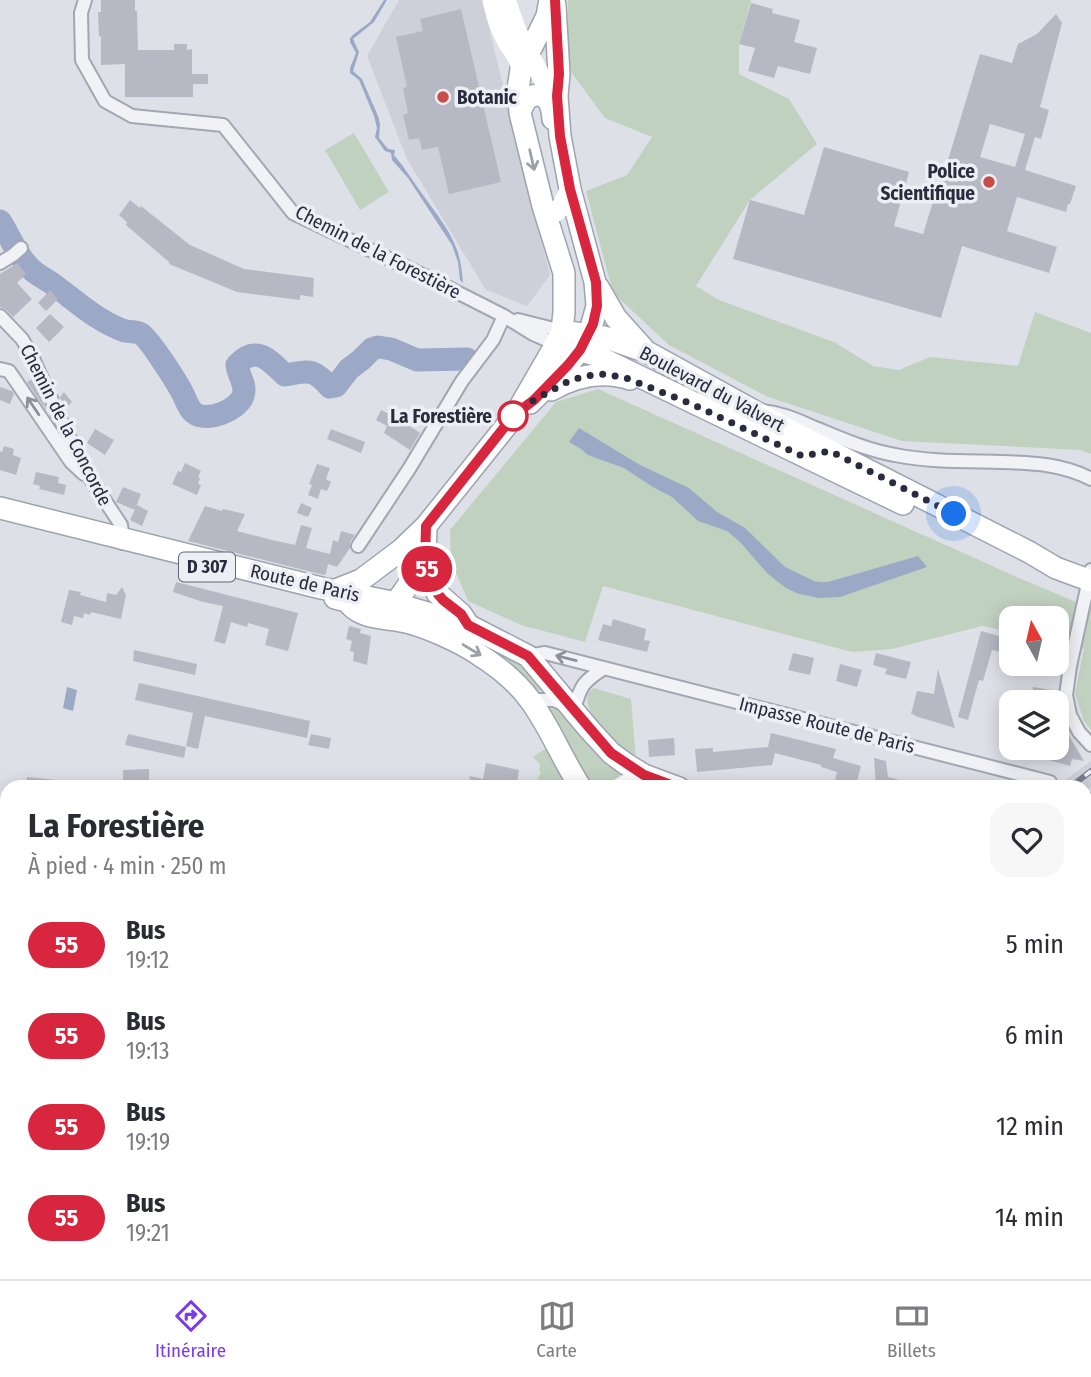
<!DOCTYPE html>
<html lang="fr">
<meta charset="utf-8">
<style>
body{margin:0;font-family:"Fira Sans Condensed",sans-serif;background:#f7f7f7;color:#2b2b33;height:100vh;display:flex;flex-direction:column;font-size:26px;white-space:nowrap}
*{box-sizing:border-box;margin:0}
p{font-size:23px;color:#7c7c81}
.icon{flex:none;width:38px;height:38px;fill:none;stroke:currentColor;stroke-width:2;stroke-linecap:round;stroke-linejoin:round}
.map{position:relative;flex:1;overflow:hidden}
.drawer{position:absolute;left:0px;top:780px;width:1092px;height:499px;display:flex;flex-direction:column;background:#fff;border-radius:21px 21px 0 0;box-shadow:0 4px 18px #0003}
.drawer>*{flex:none}
.badge{padding:0 14px;border-radius:23px;font-size:24px;line-height:46px}
.needle{width:46px;rotate:352deg}
.controls{position:absolute;left:999px;top:606px;display:grid;gap:14px}
.controls a{display:grid;place-items:center;width:70px;height:70px;border-radius:14px;background:#fff;box-shadow:0 4px 18px #0003;font-size:35px}
.you{position:absolute;width:35px;height:35px;margin:-18px;border:5px solid #fff;border-radius:50%;background:#1a73e8;box-shadow:0 0 0 10px #1a73e833}
.map>.badge{position:absolute;translate:-50% -50%;box-shadow:0 0 0 4px #fff}
.round{display:grid;place-items:center;flex:none;width:74px;height:74px;border-radius:21px;background:#f7f7f7}
.headline{display:flex;align-items:center;justify-content:space-between;height:119px;padding:0 28px}
h1{font-size:33px;font-weight:700;line-height:52px}
ul{padding:0;list-style:none}
li{display:flex;align-items:center;gap:21px;height:91px;padding:0 28px}
li div{flex:1}
li b{display:block;font-size:26px}
li em{font-style:normal}
li .badge{min-width:77px;font-weight:700;text-align:center}
.dock{display:flex;justify-content:space-around;align-items:center;height:98px;border-top:2px solid #e1e1e2;background:#fff;font-size:19px;color:#7c7c81}
.dock a{display:grid;justify-items:center;gap:4px}
.dock .on{color:#7c3aed}
.map>svg:first-child{display:block}
.built{fill:#cdcfd9}
.green{fill:#c1d1c0}
.water{fill:#9ba8c6}
.lines{fill:none;stroke-linecap:round;stroke-linejoin:round}
.river{stroke:#9ba8c6;stroke-width:23}
.building{fill:#b6b9c4;fill-rule:evenodd}
.minor-casing{stroke:#a4a6b1;stroke-width:16}
.primary-casing{stroke:#9ea3b2;stroke-width:24}
.minor{stroke:#f1f2f6;stroke-width:12}
.secondary{stroke:#fff;stroke-width:19}
.primary{stroke:#fff;stroke-width:21}
.rail-casing{stroke:#797d90;stroke-width:6}
.rail{stroke:#eeeff5;stroke-width:3.5;stroke-dasharray:10;stroke-linecap:butt}
.oneway{stroke:#9ea0a8}
.oneway2{stroke:#8c8f9a}
.line-casing{stroke:#fff;stroke-width:16}
.line{stroke:#d7263d;stroke-width:10}
.walk{stroke:#282c3d;stroke-width:7;stroke-dasharray:0 12.6}
.poi-dot{fill:#c84d48;stroke:#eeeff5;stroke-width:2.5}
.stop-dot{fill:#fff;stroke:#d7263d;stroke-width:3.5}
.labels{text-anchor:middle;dominant-baseline:central;stroke-width:7;stroke-linejoin:round;paint-order:stroke}
.shield{fill:#eeeff5;stroke:#636674;stroke-width:2}
.shield-label{font-size:18px;font-weight:bold;fill:#282c3d}
.poi-label{font-size:19px;font-weight:bold;fill:#282c3d;stroke:#eeeff5;text-anchor:start}
.street-label{font-size:19px;fill:#282c3d;stroke:#eeeff5}
.stop-label{font-size:19px;font-weight:bold;fill:#282c3d;stroke:#eeeff5;text-anchor:end}
</style>
<div class="map">
<svg width="1091" height="1279" viewBox="0 0 1091 1279">
<rect width="100%" height="100%" fill="#dee0e7"/>
<path class="built" d="M399,0H482L550,275L527,306L486,290L407,159L367,56Z
M1091,761V787L1085,792V788L1056,787Z
M614,1272H676L670,1279H606Z"/>
<path class="green" d="M568,0H751L739,44V74L789,99L817,144L750,200L696,286L719,300L834,342L873,366L899,370L930,357L1018,366L1035,312L1091,333V454L1081,450L902,441L768,397L669,345L613,293L586,191L627,175L652,137L605,118L568,68Z
M354,133L389,192L360,210L325,150Z
M598,389L1019,578L1086,606H1091V730L1084,721L1075,693L1084,649L1057,642V618H1012L1011,632L982,626L892,649L852,652L603,586L585,642L521,625L468,601L451,561L450,530L556,402Z
M484,642C510,657 526,663 543,689L538,692L534,691L482,644Z
M594,688L631,699L636,760C624,749 568,704 594,688Z
M560,706L574,729L620,775L619,778L606,787H592L586,780L547,709L558,708Z
M545,749L549,753L565,787H535L541,772L539,771L540,764L533,757Z
M1091,886V1279H1005V1272H1085V887Z
M918,1272H994V1279H918Z"/>
<path class="water" d="M384,0H387L374,22L353,39L359,52L353,71L362,79L378,116L380,124L379,138L388,149L395,150L394,155C405,168 413,181 423,195C435,212 450,230 457,250C461,261 462,272 463,283L460,280L458,262L452,245L408,178L392,160L391,153L385,151L375,137L377,128L374,116L359,80L350,73V68L356,53L350,42V38L354,34L370,22Z
M579,428L640,465L689,488L717,512L745,528L785,567L814,581L819,582H828L918,556L927,567L840,597L819,598L799,594L786,588L768,574L740,542L727,531L698,521L672,497L653,487L624,468L588,455L581,449L569,442Z
M67,687L77,690L73,711L63,708Z"/>
<g class="lines">
<path class="river" d="M0,221C10,236 15,252 28,266C34,274 45,278 54,285C76,301 98,322 125,331C130,332 136,331 141,334C149,338 178,384 183,394C186,400 188,408 194,413C207,423 238,410 243,396C247,384 238,376 237,365C256,344 269,360 285,375C310,371 312,368 330,387L336,386L349,369L361,360L372,349L378,347L391,349L417,360L467,359"/>
</g>
<path class="building" d="M101,0H135V11H137L138,50H174V44H187V50L192,49V74H208V84H193V97H125V64L101,65V36L99,37L98,12H101Z
M751,3L773,9L772,13L800,20L794,42L817,48L810,74L778,66L774,78L748,71L755,48L739,44Z
M461,9L501,182L449,194L438,147L422,150L419,138L409,140L403,115L408,113L403,88L407,87L396,37L423,31L420,19Z
M1056,14L1062,23L1040,107L1049,110L1041,139L1035,137L1025,170L1076,186L1070,204H1068L1066,212L1017,197L1007,231L1057,247L1049,273L962,246L941,318L733,259L750,200L804,215L824,147L909,172L894,226L923,234L940,179L942,180L980,54L1012,63L1018,44L1037,34ZM990,124L1025,134L1015,167L980,157Z
M130,200L140,208L141,206L190,245L244,269L314,278L313,297L300,295V300L237,292L169,264L170,263L126,225L127,222L119,215Z
M17,263L26,274L17,283L32,299L13,317L6,310L0,307V274Z
M50,290L58,299L46,311L38,303Z
M50,314L64,327L49,342L36,328Z
M33,379L46,409V410L27,382Z
M0,387L12,391L14,394L10,404L0,400Z
M64,392L72,402L65,409L60,397Z
M381,410L389,414L390,413L420,433L410,450L384,433L387,426L376,420Z
M95,429L114,440L105,455L87,443Z
M331,429L365,442L361,453L327,439Z
M4,446L14,449L13,455L21,458L16,475L0,470V451L2,452Z
M185,463L201,471L198,477L200,478L198,484L201,485L197,495L172,484L178,471L181,472Z
M317,464L330,468L326,479L331,482L327,491L321,489L318,499L308,495L312,485L309,484Z
M36,472L59,477L58,483L66,485L64,495L39,489L40,486L33,484Z
M123,487L141,494L135,510L116,502Z
M301,503L312,508L308,517L297,513Z
M137,505L148,511L142,526L130,520Z
M205,506L222,511L223,509L245,514L237,531L272,540L295,545L301,525L312,528L306,548L330,554L333,540L338,542L341,531L355,535L350,542V548L337,567L328,564L326,574L324,575L188,541Z
M176,582L298,613L288,651L265,645L269,629L248,623L247,627L231,622L225,644L214,641L223,606L203,602L173,592Z
M122,587L126,595L121,619L91,612L90,615L84,613L83,618L74,616L72,625L61,622L69,590L81,592L80,595L106,602L107,593L116,595Z
M613,619L646,629L644,640L650,641L647,652L598,640L603,624L611,626Z
M349,626L361,629L360,633L371,636L367,665L353,661L354,652L350,651L352,641L346,639Z
M981,631L1010,639L1006,653L992,650L983,681L979,680L968,720L958,717Z
M134,650L197,664L195,675L133,661Z
M793,653L814,658L810,675L788,670Z
M876,653L911,662L906,679L885,674L887,669L873,665Z
M840,664L862,670L857,687L836,681Z
M938,669L955,728L915,716V715L911,714L917,691L934,694Z
M139,683L310,721L307,738L205,716L198,749L186,746L193,713L135,700Z
M1033,687L1051,690L1050,700L1032,698Z
M1061,722L1068,734L1084,761L1072,759L1070,766L1045,759L1049,747H1057V733Z
M771,733L836,749L833,758L861,766L855,788H833L837,772L821,767V765L775,753L772,765L697,772L695,749L713,748V752L768,747Z
M128,734L186,747L184,758L125,745Z
M311,734L331,738L329,749L308,745Z
M674,738L675,755L649,757L648,740Z
M874,758L886,761L888,777L915,784L914,788L876,786Z
M486,763L519,770L516,788H468L470,776L483,779Z
M149,769V788H123V770Z
M27,777L57,780V788H26Z"/>
<g class="lines">
<defs>
<path id="minor" d="M85,0L81,13L82,60L105,101L132,116L223,125L293,213L433,280L504,316L533,334L556,344
M0,263L13,255L21,248
M0,316L22,339L31,354L62,423L90,478L121,525L123,539L122,543
M518,320L562,331
M0,369L9,371L71,462L84,474
M762,411C782,413 795,419 813,427C840,438 866,450 895,455C930,462 967,461 1002,462C1033,463 1063,464 1091,479
M358,546L409,469L462,381L493,340L504,316
M1091,570L1070,666L1066,695L1070,715L1079,732L1091,745
M528,656L545,653L1050,782
M531,700H554L574,709C581,685 583,682 604,668
M1085,805L1091,800
M1085,883L1091,882
M911,1272L912,1279
M150,1279V1272
M537,1279L564,1272
M761,1279V1272
M998,1279L999,1272"/>
<path id="primary" d="M520,113C524,101 528,94 541,95C551,99 552,109 553,119
M598,287L616,318L643,348
M562,331L604,337L647,352L785,428L1029,552L1056,568L1091,581
M556,344L595,355L903,504
M551,390C576,376 602,370 630,379
M530,403L568,365L580,350L589,335L597,306L595,282L570,189L560,136L557,96L559,74L555,5
M0,508L321,588L387,601L468,625L528,656L589,729L611,753L626,764L644,775L679,788
M425,561L437,593L461,614L467,623
M333,591L361,580L401,550L426,526L515,415L556,344L562,331L564,312V273L543,206L520,113L518,89L521,69L547,16L550,0
M335,598L347,601C360,621 390,617 410,623C431,629 460,642 478,654C497,666 517,682 530,700C550,727 562,759 581,788
M395,604L425,561L426,526
M1085,836H1091
M1085,852H1091"/>
</defs>
<use href="#minor" class="minor-casing"/>
<use href="#primary" class="primary-casing"/>
<use href="#minor" class="minor"/>
<path class="secondary" d="M492,0C495,14 500,31 508,44C514,53 519,58 521,69
M506,0L517,31L548,89L552,108
M545,212C559,220 564,199 570,189
M619,788L644,775L645,788
M0,1028H7"/>
<use href="#primary" class="primary"/>
<defs>
<path id="rail" d="M1069,788L1091,771
M633,1279L641,1272
M651,1279L657,1272"/>
</defs>
<use href="#rail" class="rail-casing"/>
<use href="#rail" class="rail"/>
</g>
<defs><path id="oneway-shaft" d="M-6 0H5M1.5-3L5.5 0L1.5 3" fill="none" stroke-width="1.6" stroke-linecap="round" stroke-linejoin="round" transform="scale(1.75)"/></defs>
<g class="oneway">
<use href="#oneway-shaft" transform="translate(532 160) rotate(77)"/>
<use href="#oneway-shaft" transform="translate(472 650) rotate(31)"/>
</g>
<g class="oneway2">
<use href="#oneway-shaft" transform="translate(33 406) rotate(-124)"/>
<use href="#oneway-shaft" transform="translate(566 658) rotate(-166)"/>
</g>
<g class="lines">
<defs>
<path id="line" d="M555,0L559,74L557,96L560,136L570,189L596,282L597,306L593,324L580,350L568,365L534,400L514,415L426,526L425,561L437,593L443,600L461,614L468,625L528,656L611,753L644,775L679,788"/>
</defs>
<use href="#line" class="line-casing"/>
<use href="#line" class="line"/>
<path class="walk" d="M513,416L534,400L567,382L584,376L605,374L626,378L692,404L802,456L830,451L954,514"/>
</g>
<g class="poi-dot">
<circle cx="443" cy="97" r="7"/>
<circle cx="989" cy="182" r="7"/>
</g>
<circle class="stop-dot" cx="513" cy="416" r="14"/>
<g class="labels">
<rect class="shield" x="179" y="552.5" width="56" height="29" rx="5"/>
<g class="shield-label">
<text x="207" y="567">D 307</text>
</g>
<g class="poi-label">
<text x="457" y="97">Botanic</text>
<text x="975" y="171" text-anchor="end">Police<tspan x="975" dy="22">Scientifique</tspan></text>
</g>
<g class="street-label">
<text transform="translate(378 252) rotate(27)">Chemin de la Forestière</text>
<text transform="translate(712 389) rotate(28)">Boulevard du Valvert</text>
<text transform="translate(66 425) rotate(63)">Chemin de la Concorde</text>
<text transform="translate(305 583) rotate(13)">Route de Paris</text>
<text transform="translate(827 725) rotate(14)">Impasse Route de Paris</text>
</g>
<g class="stop-label">
<text x="492" y="416">La Forestière</text>
</g>
</g>
</svg>
<div class="controls">
<a><svg class="needle" viewBox="-14 -14 28 28"><path d="M0-13l5 13h-10z" fill="#e53935"/><path d="M0 13l5-13h-10z" fill="#7c7c81"/></svg></a>
<a><svg class="icon" aria-label="layers" viewBox="0 0 24 24"><path d="M12 4l9 5-9 5-9-5zM3 14l9 5 9-5"/></svg></a>
</div>
<div class="you" style="left:954px;top:514px"></div>
<b class="badge" style="left:427px;top:569px;background:#d7263d;color:#fff">55</b>
<section class="drawer">
<div class="headline"><div><h1>La Forestière</h1><p>À pied · 4 min · 250 m</p></div><a class="round"><svg class="icon" aria-label="heart" viewBox="0 0 24 24"><path d="M12 20l-8-8c-3-5 5-10 8-4 3-6 11-1 8 4z"/></svg></a></div>
<ul>
<li><span class="badge" style="background:#d7263d;color:#fff">55</span><div><b>Bus</b><p>19:12</p></div><em>5 min</em></li>
<li><span class="badge" style="background:#d7263d;color:#fff">55</span><div><b>Bus</b><p>19:13</p></div><em>6 min</em></li>
<li><span class="badge" style="background:#d7263d;color:#fff">55</span><div><b>Bus</b><p>19:19</p></div><em>12 min</em></li>
<li><span class="badge" style="background:#d7263d;color:#fff">55</span><div><b>Bus</b><p>19:21</p></div><em>14 min</em></li>
</ul>
</section>
</div>
<nav class="dock">
<a class="on"><svg class="icon" aria-label="directions" viewBox="0 0 24 24"><path d="M12 3l9 9-9 9-9-9zM9 14v-3h6M13 9l2 2-2 2"/></svg>Itinéraire</a>
<a><svg class="icon" aria-label="map" viewBox="0 0 24 24"><path d="M3 6l6-2 6 2 6-2v14l-6 2-6-2-6 2zM9 4v14M15 6v14"/></svg>Carte</a>
<a><svg class="icon" aria-label="tickets" viewBox="0 0 24 24"><path d="M3 7h18v10H3zM15 7v10"/></svg>Billets</a>
</nav>
